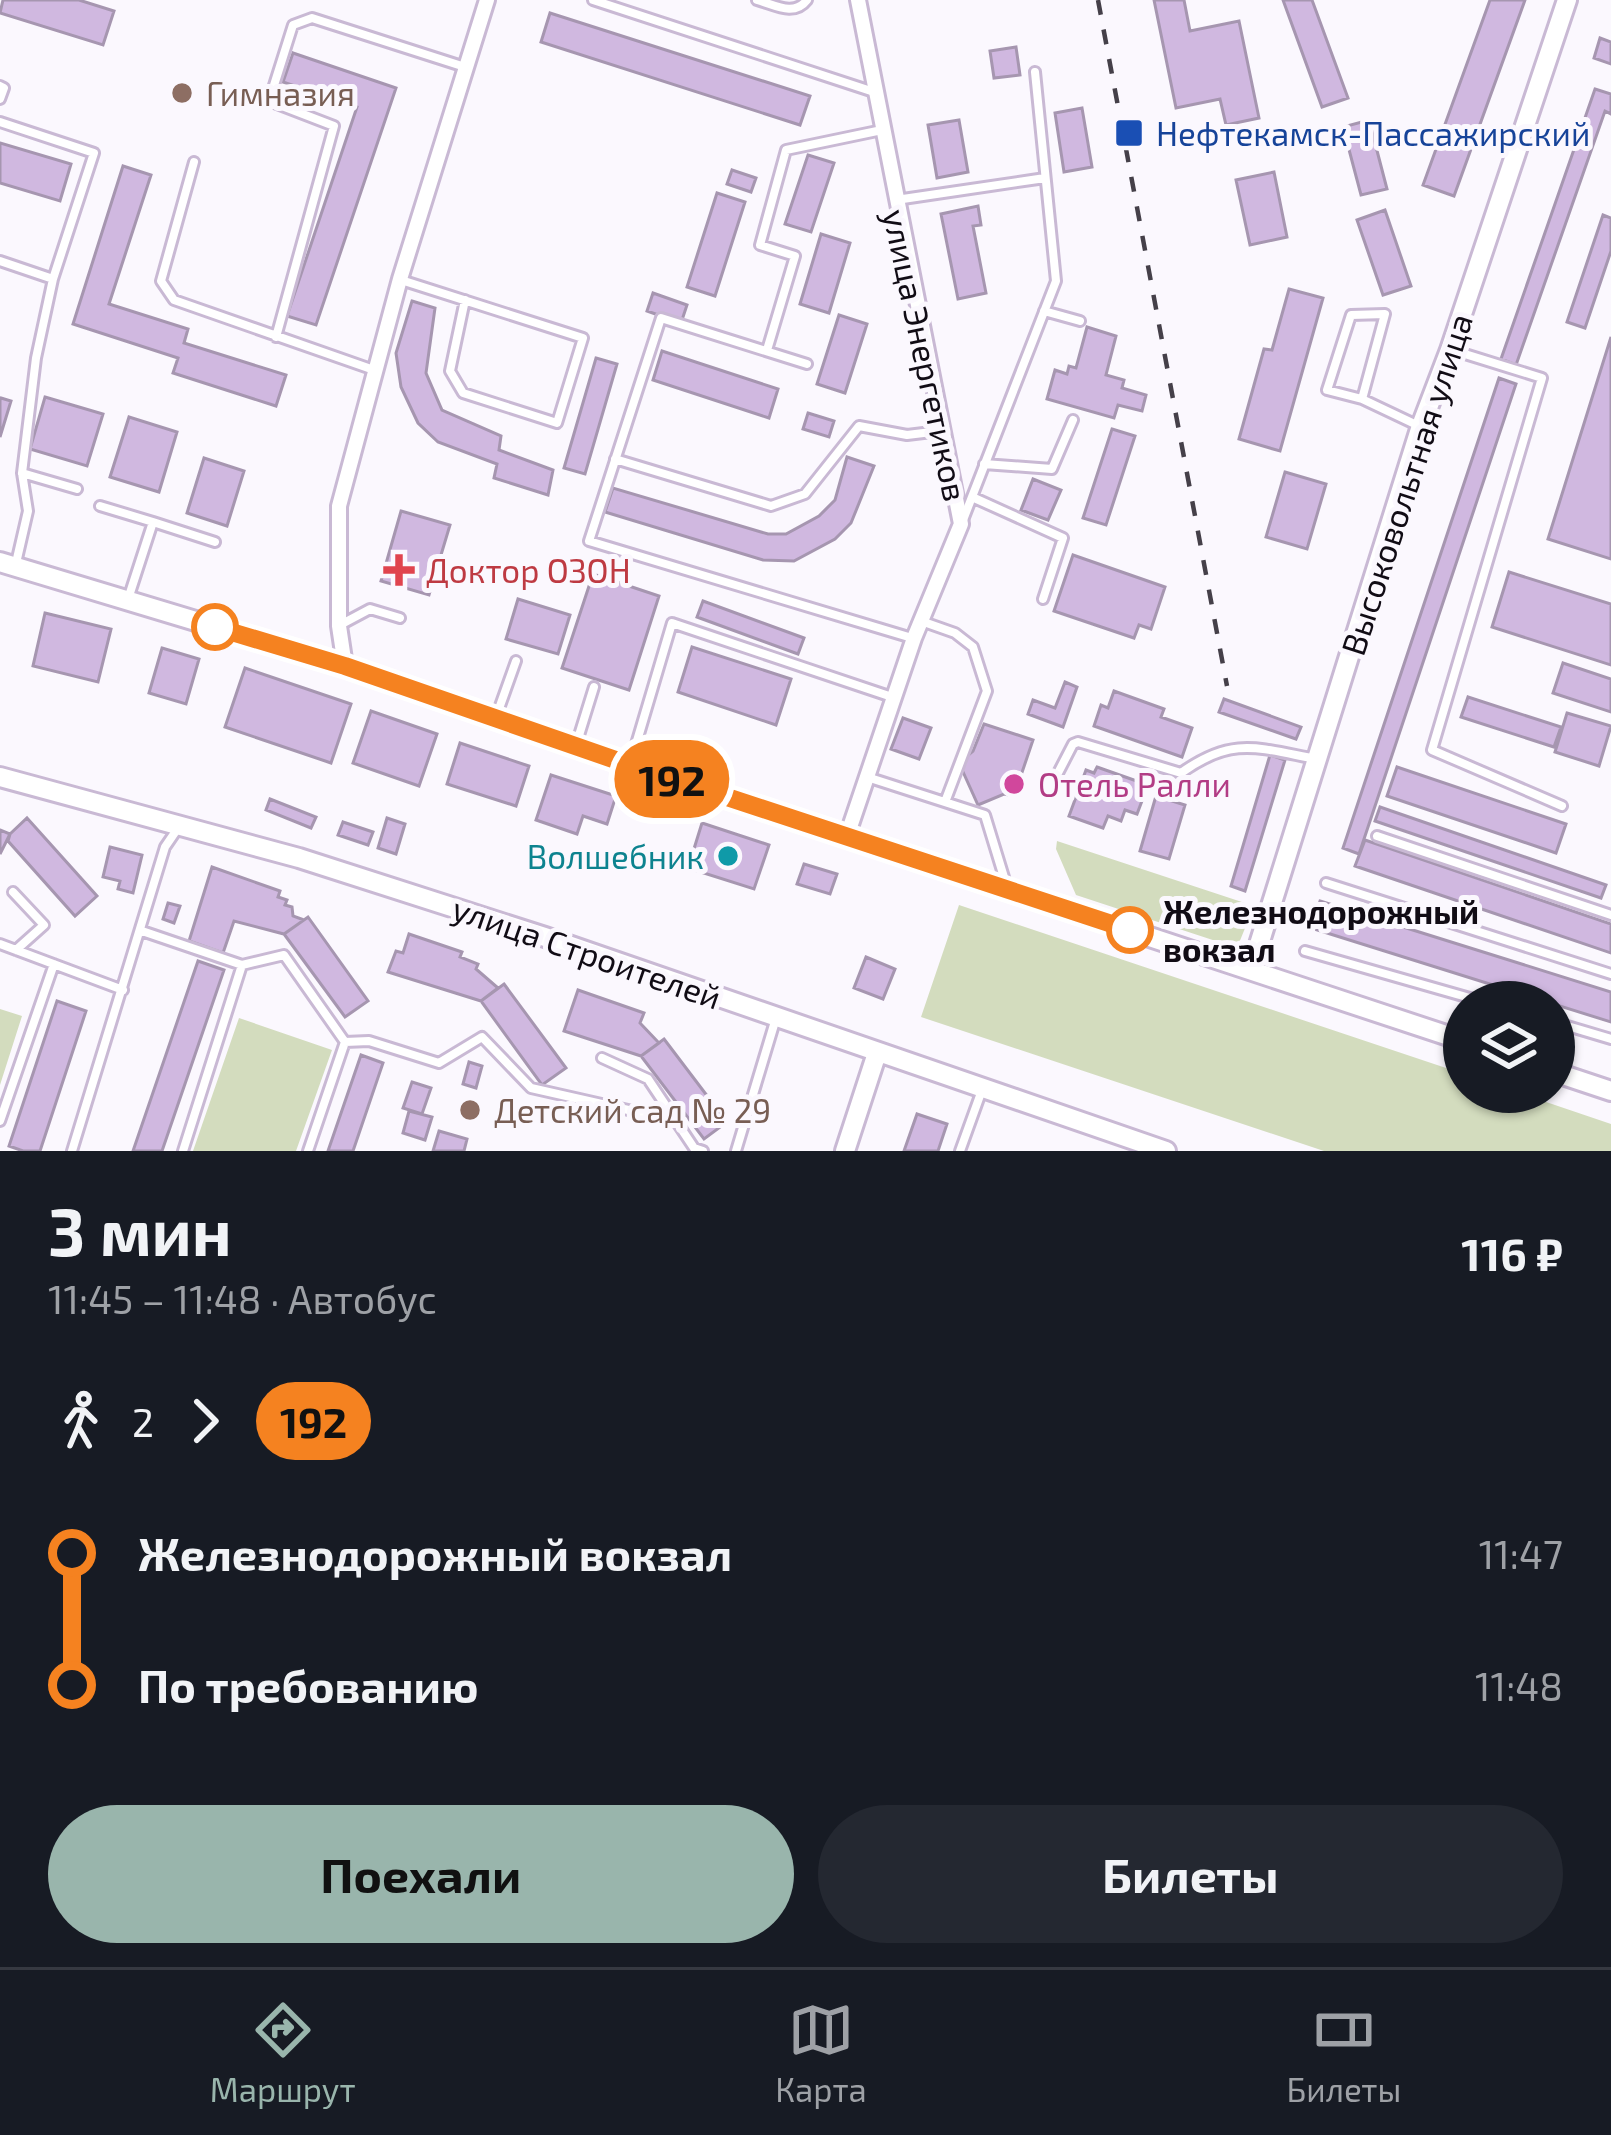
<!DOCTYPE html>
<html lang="ru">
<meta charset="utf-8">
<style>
body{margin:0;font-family:"Exo 2",sans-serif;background:#242831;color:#f1f3f6;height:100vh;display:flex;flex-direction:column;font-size:45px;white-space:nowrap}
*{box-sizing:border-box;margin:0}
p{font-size:39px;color:#9ea1a6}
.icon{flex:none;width:66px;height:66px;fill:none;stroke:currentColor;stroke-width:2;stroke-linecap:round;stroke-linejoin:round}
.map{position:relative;height:1151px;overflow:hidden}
.details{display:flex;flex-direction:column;background:#171b24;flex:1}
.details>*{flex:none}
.badge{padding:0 24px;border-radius:39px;font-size:42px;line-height:78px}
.controls{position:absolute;left:1443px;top:981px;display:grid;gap:24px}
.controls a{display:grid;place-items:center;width:132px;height:132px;border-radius:50%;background:#171b24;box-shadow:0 3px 9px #0004;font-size:60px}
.map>.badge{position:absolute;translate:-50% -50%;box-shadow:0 0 0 6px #fff}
.legs{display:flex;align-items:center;gap:18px;height:132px;padding:0 48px;font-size:39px}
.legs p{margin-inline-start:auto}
.headline{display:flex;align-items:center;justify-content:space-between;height:204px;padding:0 48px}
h1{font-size:66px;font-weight:700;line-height:90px}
.cta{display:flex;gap:24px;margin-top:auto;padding:24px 48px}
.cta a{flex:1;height:138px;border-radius:72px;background:#99b5ac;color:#111;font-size:48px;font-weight:700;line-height:138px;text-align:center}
.cta a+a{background:#242831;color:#f1f3f6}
ul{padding:0 48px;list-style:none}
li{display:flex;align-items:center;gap:42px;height:132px;font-size:45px}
li i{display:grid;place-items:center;width:18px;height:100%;margin:0 15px;background:currentColor}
li i::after{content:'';width:30px;height:30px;margin:-15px;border:9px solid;border-radius:50%;background:#171b24}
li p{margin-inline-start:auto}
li:first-child i{background:linear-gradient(#0000 50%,currentColor 0)}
li:last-child i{background:linear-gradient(currentColor 50%,#0000 0)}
.dock{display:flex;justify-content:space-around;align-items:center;height:168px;border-top:3px solid #363941;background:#171b24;font-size:33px;color:#9ea1a6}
.dock a{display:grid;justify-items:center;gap:6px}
.dock .on{color:#99b5ac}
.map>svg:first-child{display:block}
.green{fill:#d3dcbe}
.building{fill:#d0b8e0;stroke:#a696b0;stroke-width:3}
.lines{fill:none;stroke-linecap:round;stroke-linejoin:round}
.lane-casing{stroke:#c9b9d4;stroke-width:14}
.street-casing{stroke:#c9b9d4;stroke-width:20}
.secondary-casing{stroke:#c9b9d4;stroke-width:24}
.lane{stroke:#fff;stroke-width:8}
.street{stroke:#fff;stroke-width:14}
.secondary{stroke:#fff;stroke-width:18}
.rail{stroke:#454049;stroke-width:4.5;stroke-dasharray:15 15;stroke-linecap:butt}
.line-1-casing{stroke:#fff;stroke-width:27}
.line-1{stroke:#f58220;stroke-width:18}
.education-dot{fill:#8d6e63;stroke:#fbf8fe;stroke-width:4.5}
.transit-dot{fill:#1a4fb4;stroke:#fbf8fe;stroke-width:4.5}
.health-dot{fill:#e0444e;stroke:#fbf8fe;stroke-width:4.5}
.stop-1-dot{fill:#fff;stroke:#f58220;stroke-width:6}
.hotel-dot{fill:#d1479c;stroke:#fbf8fe;stroke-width:4.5}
.culture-dot{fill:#0f9aa8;stroke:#fbf8fe;stroke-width:4.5}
.labels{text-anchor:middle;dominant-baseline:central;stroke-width:10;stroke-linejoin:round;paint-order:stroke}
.education-label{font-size:33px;fill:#785e54;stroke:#fbf8fe;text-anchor:start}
.transit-label{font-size:33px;fill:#164399;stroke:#fbf8fe;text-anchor:start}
.street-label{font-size:33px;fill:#110c15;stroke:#fbf8fe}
.health-label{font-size:33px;fill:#be3a42;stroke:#fbf8fe;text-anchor:start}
.hotel-label{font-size:33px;fill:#b23c85;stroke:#fbf8fe;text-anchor:start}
.culture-label{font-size:33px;fill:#0d838f;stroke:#fbf8fe;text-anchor:end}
.stop-label{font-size:33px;font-weight:bold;fill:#110c15;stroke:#fbf8fe;text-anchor:start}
</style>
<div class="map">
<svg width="1611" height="1151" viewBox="0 0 1611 1151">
<rect width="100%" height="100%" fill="#fbf8fe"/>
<path class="green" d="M1057,841L1254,906L1237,948L1076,895L1056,849Z
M959,905L1464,1074V1092H1517L1611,1124V1151H1324L921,1017Z
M0,1009L22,1016L0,1085Z
M239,1018L332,1050L296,1151H193Z"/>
<path class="building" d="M3,0H79L114,11L103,45L0,13Z
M1154,0H1184L1190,31L1239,21L1259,118L1226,125L1220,99L1176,108Z
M1283,0H1312L1348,98L1322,107Z
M1490,0H1525L1454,196L1423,185Z
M550,13L810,96L800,125L541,42Z
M1600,38L1611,42V64L1594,58Z
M1016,47L1020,75L994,78L990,51Z
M293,53L396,88L316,325L287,316L357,107L283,82Z
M1595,89L1611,94V114L1605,111L1516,365L1501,359Z
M1082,108L1092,167L1064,172L1055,113Z
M959,120L968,172L937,178L928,125Z
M1369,120L1387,189L1361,195L1343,127Z
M0,143L71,164L60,201L0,183Z
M808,155L834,163L811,232L785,224Z
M123,166L151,175L109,304L188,329L184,343L286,375L276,406L173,373L178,358L73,324Z
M732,170L756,178L751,192L727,184Z
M1274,172L1287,237L1250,245L1236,180Z
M717,193L745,202L715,296L687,287Z
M978,206L981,225L973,226L986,293L958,299L941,214Z
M1385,210L1411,286L1383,295L1357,220Z
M1603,215L1611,218V251L1585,328L1567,322Z
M821,234L850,243L829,313L800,304Z
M1289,289L1323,298L1280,451L1239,439L1264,349L1272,350Z
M653,293L687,305L681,323L647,311Z
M412,301L435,308L426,373L442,410L501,436L499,450L553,470L548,495L494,478L497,464L438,442L418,423L401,387L396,353Z
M839,315L867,324L845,393L817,384Z
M1087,327L1116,336L1106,375L1124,380L1122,388L1146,395L1142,411L1118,405L1114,418L1047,399L1055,370L1067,374L1069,366L1076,368Z
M1611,337V559L1548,539Z
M662,351L778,389L769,418L653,380Z
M596,358L617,364L585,474L564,468Z
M1499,378L1516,384L1359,854L1343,848Z
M45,397L103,414L87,466L30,449Z
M1,398L11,401L0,437V400Z
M808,413L834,421L829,437L803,429Z
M129,417L177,432L159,492L110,477Z
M1112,429L1135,436L1106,525L1083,518Z
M847,457L874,466L851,523L835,539L794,561L763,560L605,512L613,488L768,534H786L819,516L835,500Z
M204,458L244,471L227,526L187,513Z
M1285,472L1326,484L1307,549L1266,537Z
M1033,479L1061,490L1048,520L1021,510Z
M401,511L450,525L429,595L381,581Z
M1073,555L1165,587L1151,629L1139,625L1134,638L1054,611Z
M1509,572L1611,604V665L1492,627Z
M593,574L659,596L629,690L562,668Z
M518,599L570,615L558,654L506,639Z
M703,601L804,638L798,654L697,617Z
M45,613L111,629L98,682L33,666Z
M692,647L791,679L776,725L678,692Z
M162,648L199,659L186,704L149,693Z
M1563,663L1611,679V712L1553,693Z
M245,668L351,704L331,763L225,727Z
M1065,682L1077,687L1063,727L1028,714L1033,700L1055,708Z
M1114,691L1164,709L1161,717L1192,728L1182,757L1094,726L1101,705L1108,708Z
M1468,697L1561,727L1554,747L1461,717Z
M1224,699L1301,727L1296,739L1219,712Z
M371,711L437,734L419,786L353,763Z
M1567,713L1611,726L1599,766L1555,752Z
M903,718L931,728L919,759L891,749Z
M984,724L1033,740L1014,796L1004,794L978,805L959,763L973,751Z
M460,743L529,766L516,806L447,784Z
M1270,755L1285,760L1245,891L1231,886Z
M1097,767L1148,785L1137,814L1125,810L1121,821L1108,816L1103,828L1069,816L1086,770L1094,773Z
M1397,767L1566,824L1556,853L1387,796Z
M551,775L616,796L607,824L583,816L577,834L536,820Z
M1156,796L1185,805L1169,859L1140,851Z
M270,799L316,817L311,828L266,810Z
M1380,807L1606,885L1601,898L1375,821Z
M27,818L97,896L75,916L8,841L10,834Z
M387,818L405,824L396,854L378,848Z
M343,822L373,832L368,845L338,835Z
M702,823L769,845L754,889L688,868Z
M0,830L10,834L0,854Z
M1365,840L1611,924V953L1355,866Z
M110,847L142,855L133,893L118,889L120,881L103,877Z
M804,864L837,874L830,894L797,884Z
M212,867L280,891L278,897L287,900L285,905L292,907L293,916L304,920L284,934L234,921L223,953L189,941Z
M1320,901L1611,992V1022L1311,928Z
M168,903L180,906L174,923L163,919Z
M308,917L368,1001L345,1017L284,934Z
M409,934L462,952L460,957L478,964L476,969L498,988L481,1001L388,972L396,951L403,953Z
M866,957L895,969L883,999L854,988Z
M198,961L224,970L162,1151H133Z
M504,984L566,1068L542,1085L481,1001Z
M578,990L644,1013L640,1023L659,1043L641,1056L564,1031Z
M57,1001L86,1011L40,1151H23L9,1146Z
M664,1039L727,1122L704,1139L641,1056Z
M361,1055L383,1063L353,1151H328Z
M469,1062L482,1066L476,1088L463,1084Z
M412,1082L431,1088L422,1114L403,1108Z
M409,1111L432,1117L425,1140L403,1133Z
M917,1114L947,1124L938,1151H904Z
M439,1131L467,1139L464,1151H433Z"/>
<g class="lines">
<defs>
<path id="lane" d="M593,0L874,92
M757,0C775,5 794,17 807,0
M0,86L4,88L0,99
M0,122L94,153L53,279L36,358L22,473L28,511L16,563
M194,162L161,281L174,300L374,370
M896,200L1045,178
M0,261L53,279
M401,280L583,338L557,423L463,393L450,371L465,300
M1044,311L1080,321
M276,337L334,126L269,101L293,25L312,18L465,67
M767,350L795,256L760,245L786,150L882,130
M1452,350L1542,378L1432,750L1562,806
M807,364L661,318L589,541L912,638
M1362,399L1385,314L1351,315L1327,390L1362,399L1419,426
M615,459L771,506L805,494L859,426L907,435L940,431
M984,464L1052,469L1073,420
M22,473L77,489
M972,497L1063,538L1043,599
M100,506L153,522L128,599
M963,520L1056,281L1035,72
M153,522L215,542
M921,621L955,633L973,647L987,691L945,802
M340,625L370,609L400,618
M496,717L516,661
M576,745L594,687
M631,761L672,623L892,697
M1058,773L1073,744L1078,742L1181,773C1232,736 1258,748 1316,759
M867,777L985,815L1007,887
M1377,836L1611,915
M1326,883L1611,974
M13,892L44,925L16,950
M142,931L242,965L284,955L345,1042
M0,944L123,990
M1305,951L1484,1002
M1554,1022L1611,1039
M345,1042L369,1041L439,1063L482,1037L531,1088L677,1121
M602,1058L648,1079L694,1148L703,1151
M0,1121L54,964
M72,1151L165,847L178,828
M183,1151L242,965
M308,1151L345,1042
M736,1151L776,1018
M960,1151L982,1090"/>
<path id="street" d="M345,666L339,626V506L400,279L487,0
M847,836L914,638L961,524L858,0"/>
<path id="secondary" d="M0,562L345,666L651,772L1464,1041
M0,777L299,858L545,937L1166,1151
M1251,970L1421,426L1450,350L1567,0
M1554,1072L1611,1091
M845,1151L877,1053"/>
</defs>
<use href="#lane" class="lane-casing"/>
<use href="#street" class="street-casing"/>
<use href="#secondary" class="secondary-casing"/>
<use href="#lane" class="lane"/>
<use href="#street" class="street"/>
<use href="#secondary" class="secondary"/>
<path class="rail" d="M1098,0L1227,686"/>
</g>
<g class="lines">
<defs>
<path id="line-1" d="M215,627L345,666L630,765L1130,930"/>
</defs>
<use href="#line-1" class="line-1-casing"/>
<use href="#line-1" class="line-1"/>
</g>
<g class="education-dot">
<circle cx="182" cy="93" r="12"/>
<circle cx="470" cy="1110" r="12"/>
</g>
<rect class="transit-dot" x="1114" y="118" width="30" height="30" rx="6"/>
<path class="health-dot" d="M393 552h12v12h12v12h-12v12h-12v-12h-12v-12h12z"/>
<g class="stop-1-dot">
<circle cx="215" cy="627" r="21"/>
<circle cx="1130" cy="930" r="21"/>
</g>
<circle class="hotel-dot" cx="1014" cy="784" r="12"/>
<circle class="culture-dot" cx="728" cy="856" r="12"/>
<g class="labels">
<g class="education-label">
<text x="206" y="93">Гимназия</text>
<text x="494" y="1110">Детский сад № 29</text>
</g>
<g class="transit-label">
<text x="1156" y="133">Нефтекамск-Пассажирский</text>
</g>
<g class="street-label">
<text transform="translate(926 355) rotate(78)">улица Энергетиков</text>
<text transform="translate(1406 484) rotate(-72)">Высоковольтная улица</text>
<text transform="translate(587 952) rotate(19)">улица Строителей</text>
</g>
<g class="health-label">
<text x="426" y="570">Доктор ОЗОН</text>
</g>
<g class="hotel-label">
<text x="1038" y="784">Отель Ралли</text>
</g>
<g class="culture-label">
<text x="704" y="856">Волшебник</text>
</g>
<g class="stop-label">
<text x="1163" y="911">Железнодорожный<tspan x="1163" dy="38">вокзал</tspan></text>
</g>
</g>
</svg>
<div class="controls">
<a><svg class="icon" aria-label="layers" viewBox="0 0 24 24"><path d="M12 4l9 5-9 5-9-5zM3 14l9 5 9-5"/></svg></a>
</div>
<b class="badge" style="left:672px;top:779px;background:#f58220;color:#111">192</b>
</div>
<section class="details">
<div class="headline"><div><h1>3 мин</h1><p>11:45 – 11:48 · Автобус</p></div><b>116 ₽</b></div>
<div class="legs"><svg class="icon" aria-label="walk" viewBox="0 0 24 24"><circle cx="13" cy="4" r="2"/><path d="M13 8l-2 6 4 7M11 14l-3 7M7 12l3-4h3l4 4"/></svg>2<svg class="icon" aria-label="forward" viewBox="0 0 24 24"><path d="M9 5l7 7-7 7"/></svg><b class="badge" style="background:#f58220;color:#111">192</b></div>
<ul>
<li><i style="color:#f58220"></i><b>Железнодорожный вокзал</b><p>11:47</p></li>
<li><i style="color:#f58220"></i><b>По требованию</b><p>11:48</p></li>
</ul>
<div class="cta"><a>Поехали</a><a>Билеты</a></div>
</section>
<nav class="dock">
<a class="on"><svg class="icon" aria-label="directions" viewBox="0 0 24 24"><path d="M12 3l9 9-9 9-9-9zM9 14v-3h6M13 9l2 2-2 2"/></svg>Маршрут</a>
<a><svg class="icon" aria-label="map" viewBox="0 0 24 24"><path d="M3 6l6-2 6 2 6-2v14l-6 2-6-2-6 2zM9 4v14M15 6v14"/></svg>Карта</a>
<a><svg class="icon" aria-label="tickets" viewBox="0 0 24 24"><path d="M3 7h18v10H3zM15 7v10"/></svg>Билеты</a>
</nav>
